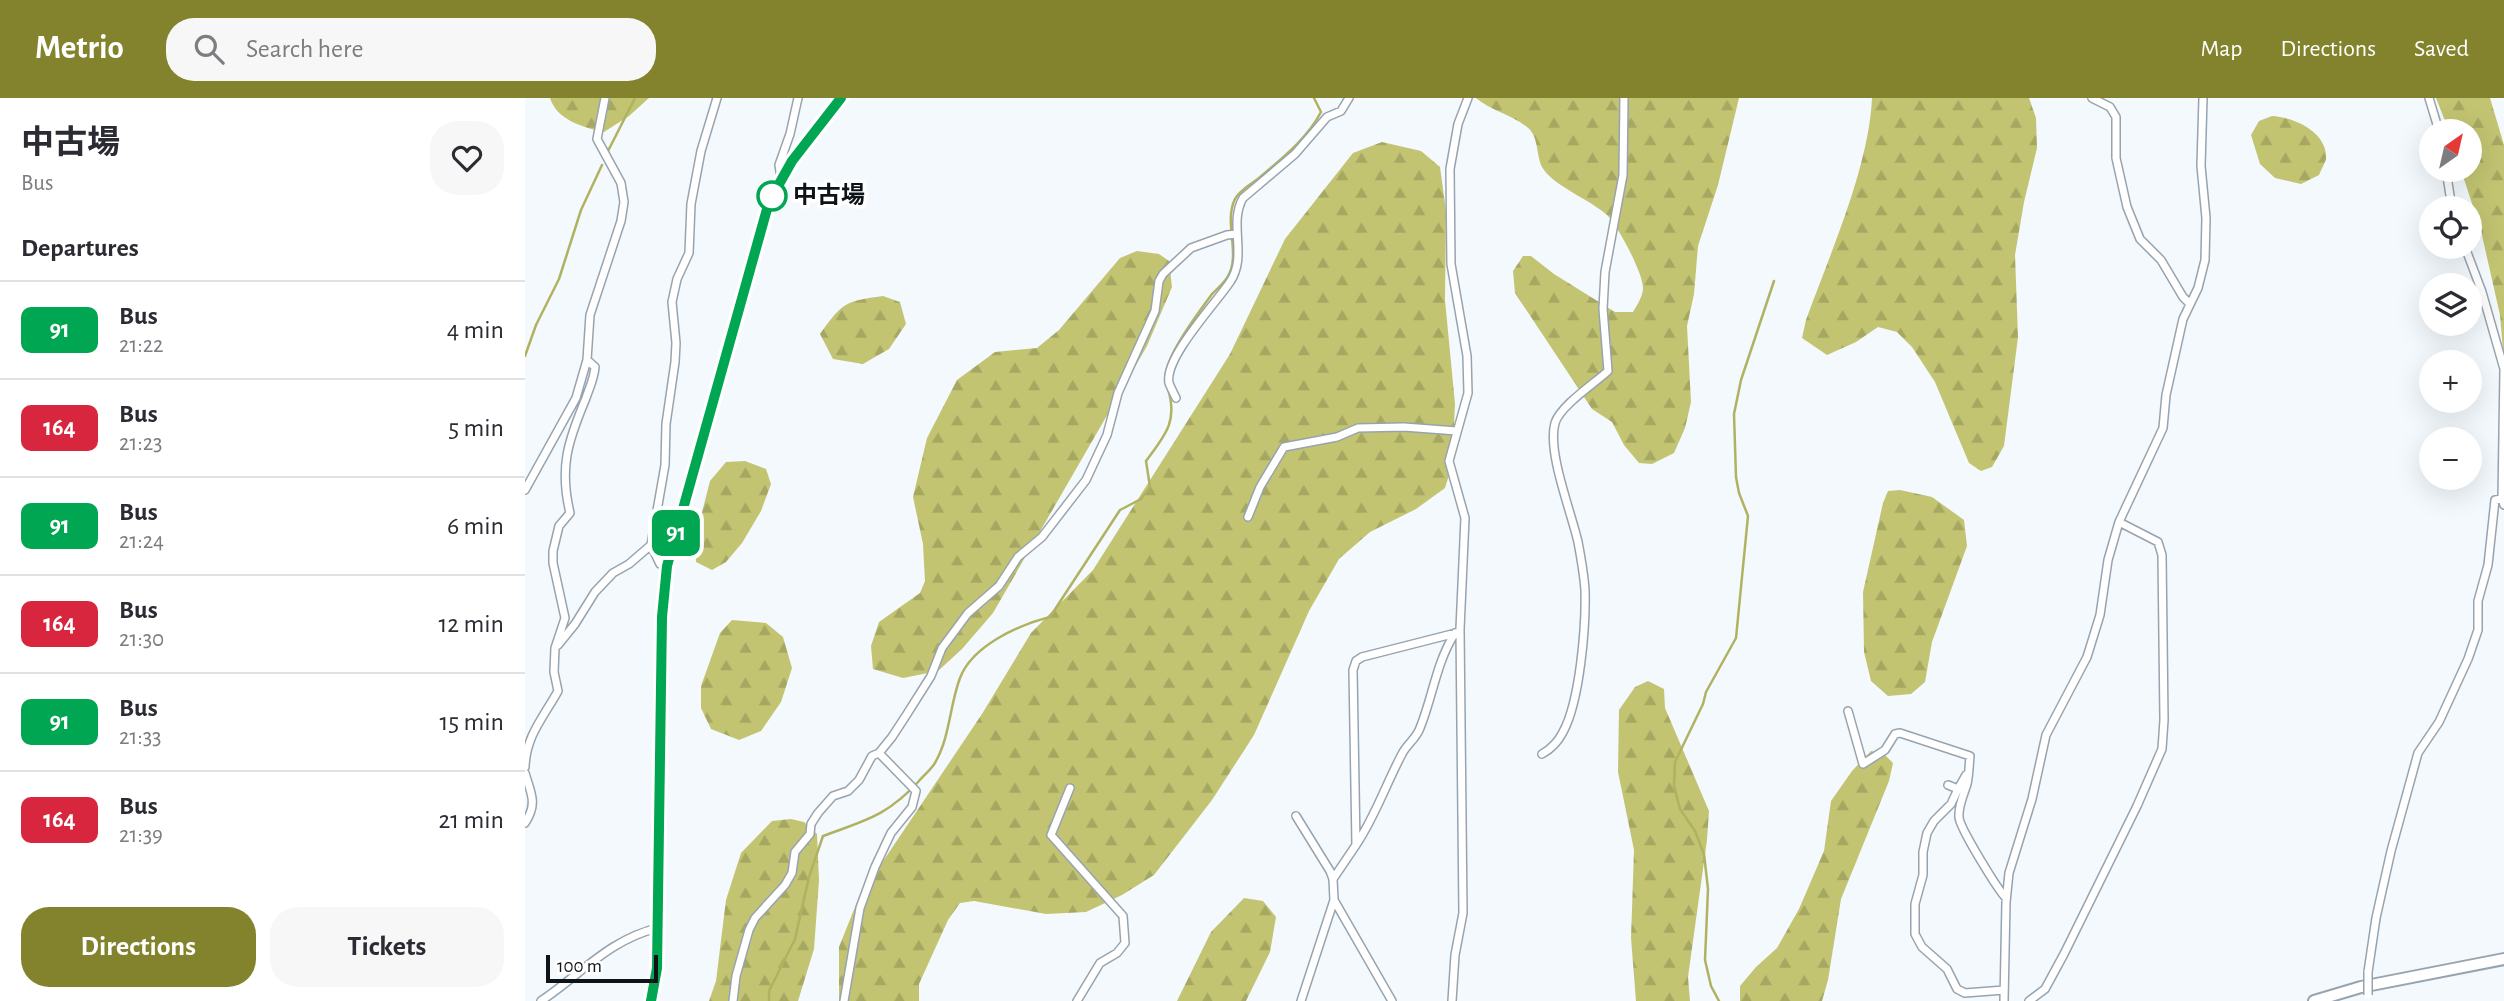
<!DOCTYPE html>
<meta charset="utf-8">
<style>
body{margin:0;font-family:"Alegreya Sans","Noto Sans JP",sans-serif;background:#f7f7f7;color:#2b2b33;height:100vh;display:flex;flex-direction:column;font-size:26px;white-space:nowrap}
*{box-sizing:border-box;margin:0}
p{font-size:23px;color:#7c7c81}
.icon{flex:none;width:38px;height:38px;fill:none;stroke:currentColor;stroke-width:2;stroke-linecap:round;stroke-linejoin:round}
.map{position:relative;flex:1;overflow:hidden}
.panel{display:flex;flex-direction:column;background:#fff;width:525px}
.panel>*{flex:none}
.badge{padding:0 14px;border-radius:10px;font-size:24px;line-height:46px}
.needle{width:46px;rotate:34deg}
.tools{position:absolute;left:1894px;top:21px;display:grid;gap:14px}
.tools a{display:grid;place-items:center;width:63px;height:63px;border-radius:50%;background:#fff;box-shadow:0 7px 28px #0002;font-size:35px}
.scale{position:absolute;left:21px;bottom:18px;width:112px;box-sizing:border-box;padding-left:7px;border:4px solid #0e1317;border-top:0;font-size:19px;line-height:24px;white-space:nowrap;color:#0e1317;-webkit-text-stroke:5px #fff;paint-order:stroke}
.map>.badge{position:absolute;translate:-50% -50%;box-shadow:0 0 0 4px #fff}
h2{padding:0 21px;font-size:26px;line-height:63px}
.round{display:grid;place-items:center;flex:none;width:74px;height:74px;border-radius:28px;background:#f7f7f7}
.headline{display:flex;align-items:center;justify-content:space-between;height:119px;padding:0 21px}
h1{font-size:33px;font-weight:700;line-height:52px}
.cta{display:flex;gap:14px;margin-top:auto;padding:14px 21px}
.cta a{flex:1;height:80px;border-radius:28px;background:#82832c;color:#fff;font-size:28px;font-weight:700;line-height:80px;text-align:center}
.cta a+a{background:#f7f7f7;color:#2b2b33}
ul{padding:0;list-style:none}
li{display:flex;align-items:center;gap:21px;height:98px;padding:0 21px;border-top:2px solid #e1e1e2}
li div{flex:1}
li b{display:block;font-size:26px}
li em{font-style:normal}
li .badge{min-width:77px;font-weight:700;text-align:center}
header{display:flex;align-items:center;gap:42px;box-sizing:border-box;height:98px;padding:0 35px;background:#82832c;color:#fff}
header strong{font-size:33px}
nav{display:flex;gap:38px;margin-inline-start:auto;font-size:24px}
.search{width:490px;height:63px;background:#f7f7f7;display:flex;align-items:center;gap:18px;box-sizing:border-box;padding:0 24px;border-radius:28px;color:#7c7c81;font-size:26px}
main{display:flex;flex:1;min-height:0}
.map>svg:first-child{display:block}
.forest{fill:url(#forest-firs)}
.lines{fill:none;stroke-linecap:round;stroke-linejoin:round}
.stream{stroke:#b1b261;stroke-width:2.5}
.street-casing{stroke:#97a4af;stroke-width:10}
.secondary-casing{stroke:#97a4af;stroke-width:14}
.street{stroke:#fff;stroke-width:7}
.secondary{stroke:#fff;stroke-width:10}
.street-bridge-casing{stroke:#97a4af;stroke-width:10;stroke-linecap:butt}
.street-bridge{stroke:#fff;stroke-width:7}
.line-casing{stroke:#fff;stroke-width:16}
.line{stroke:#00a651;stroke-width:10}
.stop-dot{fill:#fff;stroke:#00a651;stroke-width:3.5}
.labels{text-anchor:middle;dominant-baseline:central;stroke-width:7;stroke-linejoin:round;paint-order:stroke}
.stop-label{font-size:24px;font-weight:bold;fill:#0e1317;stroke:#fff;text-anchor:start}
</style>
<header>
<strong>Metrio</strong>
<div class="search"><svg class="icon" aria-label="search" viewBox="0 0 24 24"><circle cx="10" cy="10" r="6"/><path d="M15 15l6 6"/></svg>Search here</div>
<nav><a>Map</a><a>Directions</a><a>Saved</a></nav>
</header>
<main>
<section class="panel">
<div class="headline"><div><h1>中古場</h1><p>Bus</p></div><a class="round"><svg class="icon" aria-label="heart" viewBox="0 0 24 24"><path d="M12 20l-8-8c-3-5 5-10 8-4 3-6 11-1 8 4z"/></svg></a></div>
<h2>Departures</h2>
<ul>
<li><span class="badge" style="background:#00a651;color:#fff">91</span><div><b>Bus</b><p>21:22</p></div><em>4 min</em></li>
<li><span class="badge" style="background:#d7263d;color:#fff">164</span><div><b>Bus</b><p>21:23</p></div><em>5 min</em></li>
<li><span class="badge" style="background:#00a651;color:#fff">91</span><div><b>Bus</b><p>21:24</p></div><em>6 min</em></li>
<li><span class="badge" style="background:#d7263d;color:#fff">164</span><div><b>Bus</b><p>21:30</p></div><em>12 min</em></li>
<li><span class="badge" style="background:#00a651;color:#fff">91</span><div><b>Bus</b><p>21:33</p></div><em>15 min</em></li>
<li><span class="badge" style="background:#d7263d;color:#fff">164</span><div><b>Bus</b><p>21:39</p></div><em>21 min</em></li>
</ul>
<div class="cta"><a>Directions</a><a>Tickets</a></div>
</section>
<div class="map">
<svg width="1979" height="903" viewBox="0 0 1979 903">
<defs>
<pattern id="forest-firs" width="22" height="20" patternUnits="userSpaceOnUse" patternTransform="scale(1.75)"><rect width="22" height="20" fill="#c2c472"/><path d="M5 1l3.5 6h-7zM16 11l3.5 6h-7z" fill="#a6a862"/></pattern>
</defs>
<rect width="100%" height="100%" fill="#f3f9fd"/>
<path class="forest" d="M25,0H124L104,18L79,34C57,29 32,22 25,0Z
M951,0H1214L1193,87L1173,148L1169,196L1162,228L1166,304L1160,330L1149,355L1127,366L1114,365L1099,347L1087,324L1067,311L990,195L988,173L998,158H1006L1029,176L1090,214H1108C1112,207 1118,198 1118,190C1118,175 1093,128 1082,117C1066,102 1028,88 1017,69C1011,57 1014,38 1002,29C986,16 966,13 951,0Z
M1347,0H1504L1511,20L1512,50L1499,104L1490,157L1493,239L1479,348L1467,369L1456,373L1444,365L1410,284L1387,249L1372,234L1353,229L1331,244L1302,257L1277,240L1281,222C1305,156 1344,69 1347,0Z
M1911,0H1965L1979,47V263L1975,217L1956,133L1936,72H1944V33H1924Z
M1747,18C1768,19 1803,34 1801,61C1800,65 1796,72 1794,77L1776,86L1750,80L1735,66L1726,37L1734,23Z
M857,44L896,53L915,69L921,113L920,202L930,306L927,367L920,390L891,411L845,434L814,461L784,513L729,637L687,702L629,777L597,797L561,814L521,816L449,803L435,805L423,822L394,886V903H314V849L334,799L457,616L506,535L568,472L705,256L760,141L828,55Z
M612,153L634,156L644,163L647,189L622,248L468,515L437,551L413,573L378,580L348,571L346,548L354,524L395,495L400,483L398,446L388,399L402,340L432,282L470,254L512,250L534,232L595,160Z
M358,198L375,204L381,226L364,251L338,266L308,261L295,236C317,205 320,203 358,198Z
M220,363L241,371L246,386L236,413L217,445L201,464L187,472L171,464V438L185,383L201,364Z
M1375,392L1407,399L1439,422L1442,448L1407,544L1400,584L1386,596L1363,598L1346,583L1339,554L1338,494L1358,405L1363,393Z
M207,522L241,525L258,539L267,570L256,604L236,633L214,642L186,631L176,610V588L195,535Z
M1123,583L1139,591L1140,610L1184,713L1182,742L1163,879L1165,903H1111L1106,840L1109,752L1093,674L1094,612L1110,589Z
M1346,653L1359,656L1368,665L1364,683L1316,801L1303,882L1297,903H1215V888L1231,869L1252,850L1274,811L1299,753L1306,703L1327,673Z
M266,721L279,724L292,736L294,782L289,851L273,903H184L191,883L201,802L216,755L247,723Z
M719,800L738,803L751,819L745,854L721,903H652L686,834Z"/>
<g class="lines">
<path class="stream" d="M83,53L110,0
M0,258L11,227L34,181L56,112L77,67
M641,284C635,264 675,213 687,196C692,191 698,186 702,180C717,157 698,125 710,101C714,93 726,86 734,80C756,61 782,41 796,14L789,0
M244,903V893L270,841L284,779L298,738C341,722 362,718 394,683C399,677 408,670 411,663C425,638 425,606 435,580C447,548 493,527 525,519L595,412L616,401L625,389L621,363C640,337 653,324 643,291
M1194,903L1186,888L1180,862L1183,791L1179,756L1170,733L1155,711L1149,688L1150,664L1178,606L1181,594L1211,540L1223,418L1214,395L1211,379L1209,316L1216,282L1249,183"/>
<defs>
<path id="street" d="M1567,0L1585,9L1591,19V60L1602,109L1615,141L1636,162L1658,199L1664,205
M1904,0L1914,33
M1921,72L1927,110
M256,80L254,67L265,36L273,0
M1940,149L1957,194L1979,271L1977,401L1979,407
M651,300C649,296 646,290 644,285C639,260 691,205 705,184C723,158 703,126 718,100L770,56L802,19L816,13L824,0
M0,392L51,300L62,262L65,217L96,123L99,104L96,85L72,41L80,0
M723,419L735,389L759,349L812,339L833,330L879,329L932,333
M126,447L140,367L141,326L150,264L151,245L147,204L152,181L164,155L166,106L176,53L192,0
M930,535C911,565 908,598 895,630C891,641 882,646 877,656C861,686 850,719 831,747L828,572L831,563L837,559L935,534
M33,547L50,526L70,494L88,475L104,466L126,447L135,466L142,468
M1323,613L1338,666L1360,652L1370,636L1375,635L1445,658C1444,668 1444,677 1442,686C1439,696 1433,708 1434,719C1434,729 1473,792 1481,800
M1017,656C1026,651 1033,644 1038,634C1055,603 1061,528 1060,492C1059,477 1056,460 1053,444C1046,413 1022,354 1030,325C1035,308 1070,285 1083,273L1078,211L1080,174L1098,77L1099,0
M0,669C1,638 18,620 33,593L29,574L30,550L40,520L28,465V453L34,428L45,415C34,369 43,343 61,300C65,288 69,281 70,269L62,262
M0,675C6,696 13,705 0,725
M1423,687L1433,691L1441,677
M545,690L526,737L598,818L600,845L592,855L575,865L552,903
M1433,691L1426,706L1409,723L1402,735L1398,754V777L1390,806V836L1397,849L1422,871L1432,891L1440,895L1479,892
M771,718L805,773L808,781L809,802L776,903
M808,781L831,747
M809,802L867,903
M1843,874L1851,820L1866,753L1893,655L1914,624L1943,561L1953,532V503L1963,467L1970,402L1977,401
M16,903C55,877 85,841 133,830
M208,903L211,878L224,832L230,820L260,787L267,775L270,754L285,736L286,726L293,715L308,698L323,693L334,682L347,658L354,655L367,639L382,616L406,578L417,550L443,515L474,488L493,459L517,439L561,382L582,337L593,295L630,213L634,183L638,176L666,150L702,137L712,136
M319,903L335,810L350,769L366,735L387,709L391,693L354,655
M927,903L930,857L938,815L935,531L940,420L924,363L943,295L942,258L926,166L925,71L933,26L943,0
M1479,903L1481,804L1484,775L1507,701L1521,637L1562,559L1575,517L1583,462L1594,424L1638,330L1641,297L1658,221L1673,190L1680,162L1681,120L1676,68L1678,0
M1504,903L1520,891L1539,856L1612,708L1637,651L1639,622L1637,457L1633,444L1594,424"/>
<path id="secondary" d="M126,903L132,870L137,519L142,468L244,104L267,63L316,0
M1789,903L1836,889L1979,861"/>
</defs>
<use href="#street" class="street-casing"/>
<use href="#secondary" class="secondary-casing"/>
<use href="#street" class="street"/>
<use href="#secondary" class="secondary"/>
<defs>
<path id="street-bridge" d="M1843,897V874"/>
</defs>
<use href="#street-bridge" class="street-bridge-casing"/>
<use href="#street-bridge" class="street-bridge"/>
</g>
<g class="lines">
<defs>
<path id="line" d="M126,903L132,870L137,519L142,468L244,104L267,63L316,0"/>
</defs>
<use href="#line" class="line-casing"/>
<use href="#line" class="line"/>
</g>
<circle class="stop-dot" cx="247" cy="98" r="14"/>
<g class="labels">
<g class="stop-label">
<text x="268" y="98">中古場</text>
</g>
</g>
</svg>
<div class="tools">
<a><svg class="needle" viewBox="-14 -14 28 28"><path d="M0-13l5 13h-10z" fill="#e53935"/><path d="M0 13l5-13h-10z" fill="#7c7c81"/></svg></a>
<a><svg class="icon" aria-label="locate" viewBox="0 0 24 24"><circle cx="12" cy="12" r="6"/><path d="M12 2v4M12 18v4M2 12h4M18 12h4"/></svg></a>
<a><svg class="icon" aria-label="layers" viewBox="0 0 24 24"><path d="M12 4l9 5-9 5-9-5zM3 14l9 5 9-5"/></svg></a>
<a>+</a>
<a>−</a>
</div>
<div class="scale">100 m</div>
<b class="badge" style="left:151px;top:435px;background:#00a651;color:#fff">91</b>
</div>
</main>
